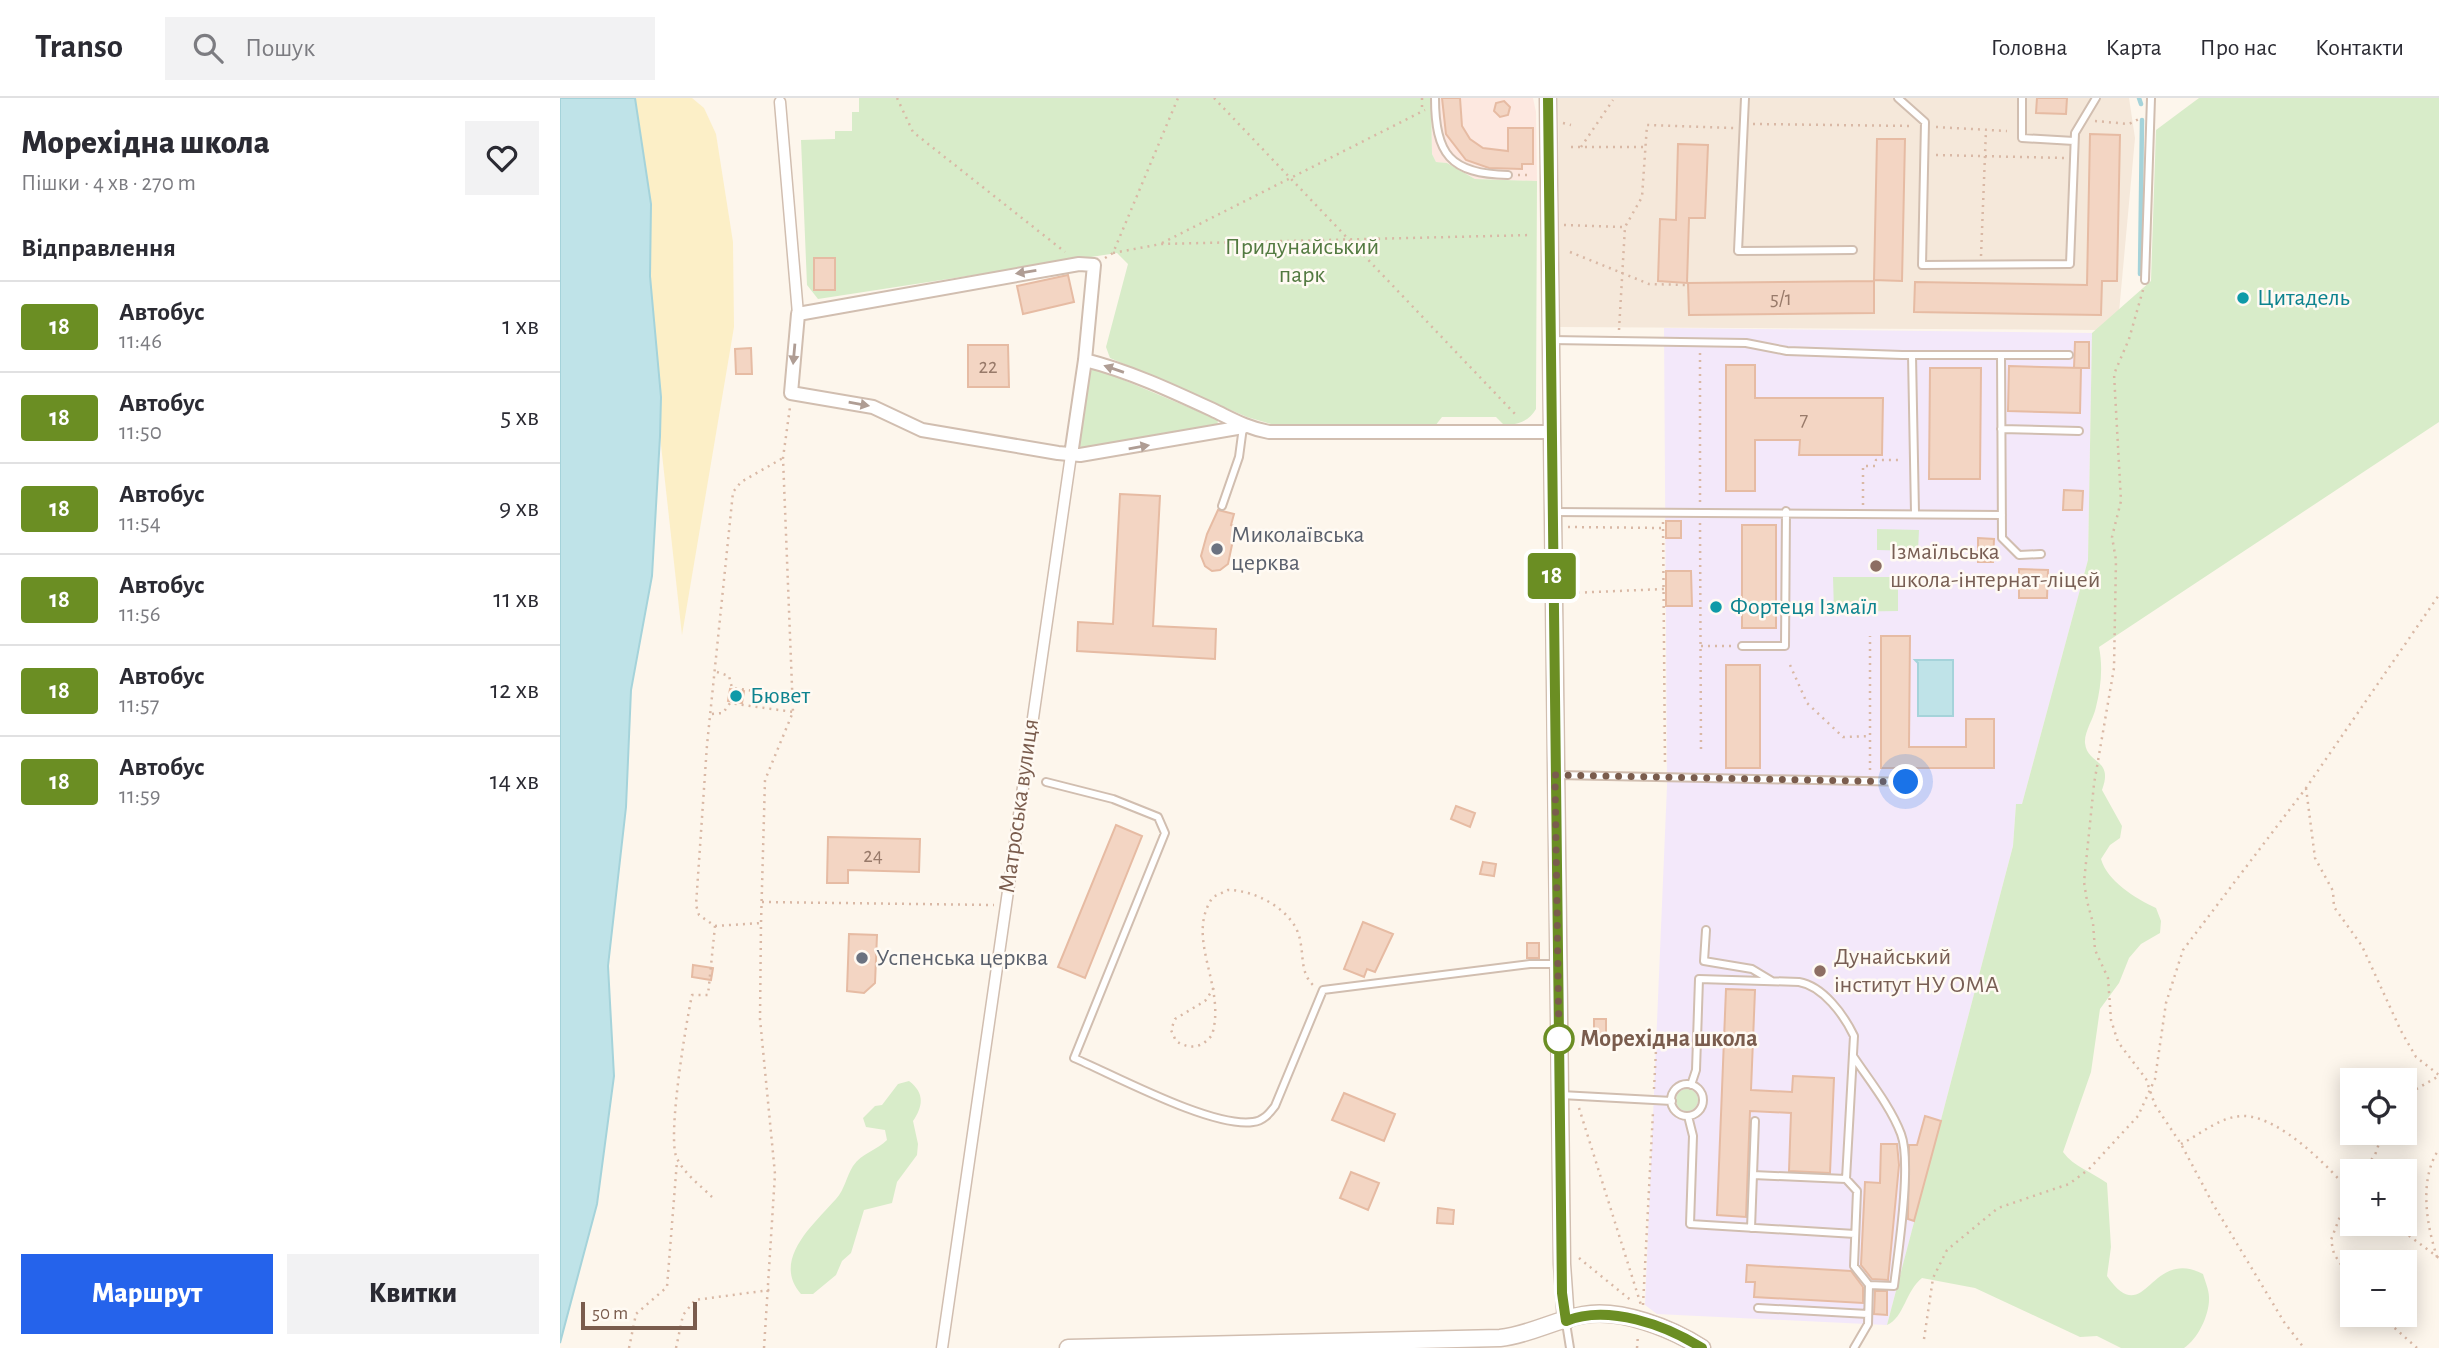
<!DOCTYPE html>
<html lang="uk">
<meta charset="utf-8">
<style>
body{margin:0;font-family:"Alegreya Sans",sans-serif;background:#f2f2f3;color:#2b2b33;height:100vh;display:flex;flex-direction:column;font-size:26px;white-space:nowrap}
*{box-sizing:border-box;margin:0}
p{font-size:23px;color:#7c7c81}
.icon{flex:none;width:38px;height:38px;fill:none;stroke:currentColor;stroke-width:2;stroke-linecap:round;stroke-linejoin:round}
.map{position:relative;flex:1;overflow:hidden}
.details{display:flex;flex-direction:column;background:#fff;width:560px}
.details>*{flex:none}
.badge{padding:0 14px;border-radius:5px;font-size:24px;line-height:46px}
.fabs{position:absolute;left:1780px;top:970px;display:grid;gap:14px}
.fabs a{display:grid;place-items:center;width:77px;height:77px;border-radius:0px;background:#fff;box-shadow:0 4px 18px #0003;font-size:35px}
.scale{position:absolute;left:21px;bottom:18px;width:116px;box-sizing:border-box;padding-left:7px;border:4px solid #7a5c4d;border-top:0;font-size:19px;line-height:24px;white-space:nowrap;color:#7a5c4d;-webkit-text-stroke:5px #fffaf3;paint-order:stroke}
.you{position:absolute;width:35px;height:35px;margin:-18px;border:5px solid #fff;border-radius:50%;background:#1a73e8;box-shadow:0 0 0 10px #1a73e833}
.map>.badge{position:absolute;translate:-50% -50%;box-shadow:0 0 0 4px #fff}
h2{padding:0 21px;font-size:26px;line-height:63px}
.round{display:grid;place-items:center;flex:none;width:74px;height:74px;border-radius:0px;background:#f2f2f3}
.head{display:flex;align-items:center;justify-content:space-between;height:119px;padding:0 21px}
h1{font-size:33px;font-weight:800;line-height:52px}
.button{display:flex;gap:14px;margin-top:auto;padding:14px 21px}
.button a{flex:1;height:80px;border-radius:0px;background:#2563eb;color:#fff;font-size:28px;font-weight:800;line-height:80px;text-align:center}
.button a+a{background:#f2f2f3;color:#2b2b33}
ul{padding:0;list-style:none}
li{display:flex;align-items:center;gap:21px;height:91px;padding:0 21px;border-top:2px solid #e1e1e2}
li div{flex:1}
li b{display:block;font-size:26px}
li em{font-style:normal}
li .badge{min-width:77px;font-weight:700;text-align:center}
header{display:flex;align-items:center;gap:42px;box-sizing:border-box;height:98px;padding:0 35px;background:#fff;border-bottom:2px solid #e1e1e2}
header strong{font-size:33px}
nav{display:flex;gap:38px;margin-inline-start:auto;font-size:24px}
.search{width:490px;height:63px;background:#f2f2f3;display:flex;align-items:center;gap:18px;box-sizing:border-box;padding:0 24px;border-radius:0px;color:#7c7c81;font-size:26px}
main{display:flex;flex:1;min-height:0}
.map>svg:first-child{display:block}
.residential{fill:#f5e8da}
.commercial{fill:#fde8e0}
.education{fill:#f3e8fa}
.green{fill:#d8ecc9}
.sand{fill:#fcefc7}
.water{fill:#bfe3e8;stroke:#a5d3da;stroke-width:2}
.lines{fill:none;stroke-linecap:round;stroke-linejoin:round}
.stream{stroke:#a5d3da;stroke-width:4.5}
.building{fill:#f3d5c3;stroke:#e6bba3;stroke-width:2}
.service-casing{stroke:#d1beb0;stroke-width:10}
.pedestrian-casing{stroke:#d1beb0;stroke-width:13}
.minor-casing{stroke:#d1beb0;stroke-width:16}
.tertiary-casing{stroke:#d1beb0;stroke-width:19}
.path{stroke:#d9b8a5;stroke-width:2.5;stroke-dasharray:2 5;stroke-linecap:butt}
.service{stroke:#fff;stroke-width:6}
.pedestrian{stroke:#fff;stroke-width:10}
.minor{stroke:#fff;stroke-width:12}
.tertiary{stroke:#fff;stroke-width:16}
.oneway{fill:#af9d94}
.line-casing{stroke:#fff;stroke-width:16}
.line{stroke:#6b8e23;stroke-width:10}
.walk{stroke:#7a5c4d;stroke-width:7;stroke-dasharray:0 12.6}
.culture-dot{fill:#0f9aa8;stroke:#fffaf3;stroke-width:2.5}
.worship-dot{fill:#6b7280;stroke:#fffaf3;stroke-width:2.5}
.education-dot{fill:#8d6e63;stroke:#fffaf3;stroke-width:2.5}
.stop-dot{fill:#fff;stroke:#6b8e23;stroke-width:3.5}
.labels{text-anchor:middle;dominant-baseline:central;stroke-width:5;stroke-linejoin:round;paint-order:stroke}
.number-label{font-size:21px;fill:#987a6a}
.park-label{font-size:24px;fill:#537a41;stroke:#fffaf3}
.culture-label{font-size:24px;fill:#0d838f;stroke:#fffaf3;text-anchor:start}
.worship-label{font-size:24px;fill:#5b616d;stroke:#fffaf3;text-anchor:start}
.education-label{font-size:24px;fill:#785e54;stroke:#fffaf3;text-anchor:start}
.street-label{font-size:24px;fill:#7a5c4d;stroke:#fffaf3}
.stop-label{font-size:24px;font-weight:bold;fill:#7a5c4d;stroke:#fffaf3;text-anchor:start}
</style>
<header>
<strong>Transo</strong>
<div class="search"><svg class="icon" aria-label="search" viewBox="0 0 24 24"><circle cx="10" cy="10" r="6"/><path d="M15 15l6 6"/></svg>Пошук</div>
<nav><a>Головна</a><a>Карта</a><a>Про нас</a><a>Контакти</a></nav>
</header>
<main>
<section class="details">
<div class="head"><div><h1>Морехідна школа</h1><p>Пішки · 4 хв · 270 m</p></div><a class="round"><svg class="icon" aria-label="heart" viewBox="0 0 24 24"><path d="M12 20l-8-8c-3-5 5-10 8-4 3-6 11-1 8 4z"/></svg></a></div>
<h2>Відправлення</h2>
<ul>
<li><span class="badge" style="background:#6b8e23;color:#fff">18</span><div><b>Автобус</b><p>11:46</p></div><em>1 хв</em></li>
<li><span class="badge" style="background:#6b8e23;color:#fff">18</span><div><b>Автобус</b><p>11:50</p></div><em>5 хв</em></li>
<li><span class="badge" style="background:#6b8e23;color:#fff">18</span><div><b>Автобус</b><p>11:54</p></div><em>9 хв</em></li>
<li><span class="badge" style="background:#6b8e23;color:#fff">18</span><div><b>Автобус</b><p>11:56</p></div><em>11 хв</em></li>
<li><span class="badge" style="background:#6b8e23;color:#fff">18</span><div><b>Автобус</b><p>11:57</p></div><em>12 хв</em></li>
<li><span class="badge" style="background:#6b8e23;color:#fff">18</span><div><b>Автобус</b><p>11:59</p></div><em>14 хв</em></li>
</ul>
<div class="button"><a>Маршрут</a><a>Квитки</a></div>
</section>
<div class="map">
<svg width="1879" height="1250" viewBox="0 0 1879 1250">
<rect width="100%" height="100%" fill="#fdf6ec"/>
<path class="residential" d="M998,0H1569L1575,40L1558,225L1542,232L1000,229Z"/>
<path class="commercial" d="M871,0H973L976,14L977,83L915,81L887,65L876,64L872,56Z"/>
<path class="education" d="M1104,230L1532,235L1528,462L1462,706H1456L1453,748L1327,1227L1097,1216L1085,1207L1107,688Z"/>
<path class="green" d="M299,0H871L872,56L876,64L887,65L915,81L977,83L976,311C969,323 957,328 943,326L936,319H882L875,328L711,326L687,319L550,260L546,249L568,166L557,155L258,201L247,187L241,42L275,41V33H292V14H299Z
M1639,0H1879V324L1539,549C1543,569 1541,589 1536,609C1534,620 1524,634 1525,645C1527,667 1554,660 1542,692L1562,728L1560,740L1550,747L1541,761C1547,783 1575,800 1596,810L1601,823L1600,835L1581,846L1569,860L1559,885L1540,911L1531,974L1503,1054C1514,1069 1532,1074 1547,1085L1551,1149L1547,1178C1578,1223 1587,1176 1616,1171C1626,1169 1635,1172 1643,1176C1645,1183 1649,1192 1649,1199C1650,1216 1638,1241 1624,1250H1561L1537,1238L1520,1239L1415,1190L1362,1180C1346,1192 1344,1220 1327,1227L1453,748L1456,706H1462L1528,462L1532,235L1591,183L1596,32Z
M535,270L654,320L658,322L657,330L523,352L519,347L528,275Z
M1317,431L1359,432L1358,453L1317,452Z
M1273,479H1338V513L1274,514Z
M349,983C365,995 363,1008 353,1023L358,1046L357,1057L337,1084L332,1105L304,1112L291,1155L282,1163L276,1177L253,1196H241C211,1162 254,1126 276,1101C285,1091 286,1079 293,1068C302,1055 317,1052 327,1042L325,1032L306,1029L303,1020L315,1008L322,1007L338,986Z
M1116 1002a11 11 0 1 1 22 0a11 11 0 1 1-22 0Z"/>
<path class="sand" d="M75,0H132L144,10L156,36L173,144L174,229L122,537L100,338L101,299L90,178L91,106Z"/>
<path class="water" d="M0,0H75L91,106L90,178L101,299L100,338L92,478L71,592L66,709L48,868L54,978L37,1106L0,1245Z
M1355,562H1393V618H1358V565Z"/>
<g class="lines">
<path class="stream" d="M1579,0L1581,6
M1580,176L1582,22"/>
</g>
<path class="building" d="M882,0H900L902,28L910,41L923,50L948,53V30H973V66H962V71L929,70L906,62L886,36Z
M1477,0H1507L1506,16L1476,15Z
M944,3L950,9L948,17L940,19L934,13L936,5Z
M1530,36L1560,37L1557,183H1542L1541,217L1354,214L1355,184L1527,187Z
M1317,41H1345L1342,183L1314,182Z
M1118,46L1148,47L1145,120H1129L1127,185L1098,183L1100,121L1116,122Z
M254,160H275V192H254Z
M508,177L514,204L463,216L457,188Z
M1314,183V215L1129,217L1128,185Z
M1515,244H1529V270H1514Z
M408,247H448L449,289H408Z
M191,250L192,276H176L175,251Z
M1166,267H1195V300H1323L1322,357H1239L1240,342H1195V393H1166Z
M1449,268L1521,270L1520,315L1448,313Z
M1370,270H1421L1420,381H1369Z
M1504,392L1523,393L1522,412H1503Z
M560,396L600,398L593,528L656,531L655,561L517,553L518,524L553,526Z
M658,412L674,416L671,427L674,428L673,442L668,466L660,472L652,473L645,468L641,458L647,436Z
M1106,423H1121V440H1106Z
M1182,427H1216V530H1182Z
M1418,440L1434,441L1433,464H1418Z
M1459,471L1488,472L1487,500H1459Z
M1106,473H1131L1132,508H1106Z
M1321,538H1350L1349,649H1406V621H1434V670H1321Z
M1166,567H1200V670H1166Z
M170,591L184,593L182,605L168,603Z
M896,708L915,715L910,729L891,721Z
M556,727L582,738L525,880L498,869Z
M268,739L360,741L359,774L288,772V785H267Z
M923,764L936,766L934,778L920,776Z
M803,824L833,836L815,874L807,871L804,879L784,871Z
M289,836L317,837L315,885L304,895L287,893Z
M967,845H979V860H967Z
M133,867L153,870L151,882L132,879Z
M1166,891L1195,892L1191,992L1232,994L1233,978L1274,980L1270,1075L1229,1073L1231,1015L1190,1013L1186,1119L1157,1117Z
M1034,921H1046V936H1034Z
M784,995L835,1016L824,1043L772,1022Z
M1365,1018L1381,1023L1354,1123L1348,1121L1349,1047H1357Z
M1321,1046H1337L1339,1067L1328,1182L1312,1181L1301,1167L1305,1084L1320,1085Z
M791,1074L819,1085L808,1112L780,1100Z
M878,1110L894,1112L893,1126L877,1125Z
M1187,1167L1291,1173L1303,1189V1205L1194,1199L1195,1184H1186Z
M1315,1193H1327V1217L1314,1216Z"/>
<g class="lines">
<defs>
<path id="service" d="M875,0C875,56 890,76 948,77
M1185,0L1178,153L1293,152
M1338,0L1365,24L1362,167L1510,166L1515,35L1536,0
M1462,0V40L1514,43
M1585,182L1591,0
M991,242L1186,245L1227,253L1342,257H1509
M1352,257L1355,415
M1441,257L1442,440L1459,457L1481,456
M1441,331L1519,333
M662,408L679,359L683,329
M993,414L1442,417
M1182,548H1225L1226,413
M997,677L1352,684
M486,684L553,701L598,719L605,735L514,960C556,978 652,1030 693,1024C703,1023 709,1016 715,1008L763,892L970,866H996
M1146,832L1144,863L1192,871L1212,883
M1293,958C1309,982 1331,1009 1341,1036C1352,1065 1338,1155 1334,1188L1309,1187
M1111 1002a16 16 0 1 1 32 0a16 16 0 1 1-32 0Z
M1131,987L1136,972L1139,881L1239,884C1263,888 1284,917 1294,938L1286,1081
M1001,997L1112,1003
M1128,1018L1133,1038L1130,1126L1295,1136
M1193,1077L1286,1081L1297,1093L1294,1168L1309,1187L1308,1226L1294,1250
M1191,1130L1195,1023
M1198,1210L1308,1216
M1006,1225L1010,1250"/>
<path id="pedestrian" d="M220,4L238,216
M382,1250L511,357"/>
<path id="minor" d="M525,262C569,273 612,293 653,312C672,321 687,330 709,334H990
M511,357L525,262L534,167L519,166L238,216L231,295L313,309L362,332L498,355L520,357L683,329"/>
<path id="tertiary" d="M988,0L1002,1166L1006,1223
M508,1250L940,1240C969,1237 994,1222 1023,1217C1060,1210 1111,1230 1142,1250"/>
</defs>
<use href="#service" class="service-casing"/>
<use href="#pedestrian" class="pedestrian-casing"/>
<use href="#minor" class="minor-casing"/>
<use href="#tertiary" class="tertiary-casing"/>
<path class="path" d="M337,0L353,34L505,154
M654,0L955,316
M862,0V14
M1535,23L1569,26L1579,21
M1003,25L1011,27
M1193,26L1354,28
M1376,29L1447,33
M1011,49H1085
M1021,49L1053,2
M1376,57L1505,60
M958,77H972
M1004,127L1063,129
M602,145L865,12
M1010,154L1089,186L1125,187
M553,155L601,146L972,137
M1421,158L1426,32
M545,160L553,155L618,0
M1583,192L1569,241L1554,276L1561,403L1552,439L1556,462L1554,570L1534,686L1524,784L1527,803L1533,825L1535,852L1548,880L1551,922L1558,944L1586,981L1595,1007L1621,1046L1653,1106L1724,1224L1744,1250
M1059,232L1065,129L1082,99L1087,27L1174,30
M1140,255V405
M1303,407V368H1315L1316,362H1342
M1103,424L1105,669
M1140,425L1141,656
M1008,429L1103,430
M1011,495L1104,491
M1141,548H1171
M1230,567L1247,605L1283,639L1310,638
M157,574L169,578L172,590L233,598
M152,616L163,615L170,605L233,614
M1310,672V538
M1746,690L1755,760L1773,793L1774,809L1802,848L1841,933L1856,959L1879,977
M202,804L434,807
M155,828L201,825
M654,890L645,903L615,921L611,932L616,943C630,952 642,950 652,937C667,888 624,840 653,799L668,792C696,792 735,813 740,842C744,859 740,875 754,888
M1094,991L1096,952
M1844,998L1879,978
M1019,1010L1081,1207
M1621,1046C1641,1036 1662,1017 1685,1018C1722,1020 1770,1070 1792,1096
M1803,1073L1815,1057L1823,1034
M1792,1087L1771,1142L1774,1156L1792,1183
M152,1099C140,1087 122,1074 116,1058C108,1034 126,925 132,897H148L155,828L139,817L136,807L147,647L173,394L181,384L223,360
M1832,1125L1879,1160
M1877,1159C1866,1125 1859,1081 1879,1051
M1019,1160L1073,1204
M1083,1207L1093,1014
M1819,1216L1857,1250
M1364,1241L1373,1180L1387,1152L1438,1110L1509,1086L1529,1071L1578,1018L1595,981L1606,905L1623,852L1746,690L1879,497
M69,1250L76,1216L107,1189L117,1063
M116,1250L123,1217L135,1202L210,1192
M204,1250L215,1076L200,921L201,825L205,682L233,614L223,360L230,309
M1077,1250L1078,1237"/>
<use href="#service" class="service"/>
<use href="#pedestrian" class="pedestrian"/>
<use href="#minor" class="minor"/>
<use href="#tertiary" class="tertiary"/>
</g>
<defs><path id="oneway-solid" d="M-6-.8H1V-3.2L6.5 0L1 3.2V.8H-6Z" transform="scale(1.75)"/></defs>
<g class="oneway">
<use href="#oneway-solid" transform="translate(466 174) rotate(171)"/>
<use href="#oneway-solid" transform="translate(234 256) rotate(95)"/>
<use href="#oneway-solid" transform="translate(554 271) rotate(-161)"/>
<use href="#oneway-solid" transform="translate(299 306) rotate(10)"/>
<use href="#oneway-solid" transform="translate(579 349) rotate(-10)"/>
</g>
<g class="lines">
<defs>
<path id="line" d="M988,0L1002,1195L1006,1223C1048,1206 1106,1227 1142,1250"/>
</defs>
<use href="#line" class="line-casing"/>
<use href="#line" class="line"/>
<path class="walk" d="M999,941L995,677L1346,684"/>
</g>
<g class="culture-dot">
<circle cx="1683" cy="200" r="7"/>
<circle cx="1156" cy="509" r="7"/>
<circle cx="176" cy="598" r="7"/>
</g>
<g class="worship-dot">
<circle cx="657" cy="451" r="7"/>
<circle cx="302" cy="860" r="7"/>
</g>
<g class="education-dot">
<circle cx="1316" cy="468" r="7"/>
<circle cx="1260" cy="873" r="7"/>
</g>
<circle class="stop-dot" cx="999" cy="941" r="14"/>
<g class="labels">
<g class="number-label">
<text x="1221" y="200">5/1</text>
<text x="428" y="268">22</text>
<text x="1244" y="321">7</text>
<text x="313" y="757">24</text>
</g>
<g class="park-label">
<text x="742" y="149">Придунайський<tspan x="742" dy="28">парк</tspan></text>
</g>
<g class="culture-label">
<text x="1697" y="200">Цитадель</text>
<text x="1170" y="509">Фортеця Ізмаїл</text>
<text x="190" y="598">Бювет</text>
</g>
<g class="worship-label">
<text x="671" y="437">Миколаївська<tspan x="671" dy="28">церква</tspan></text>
<text x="316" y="860">Успенська церква</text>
</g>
<g class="education-label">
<text x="1330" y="454">Ізмаїльська<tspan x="1330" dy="28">школа-інтернат-ліцей</tspan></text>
<text x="1274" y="859">Дунайський<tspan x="1274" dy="28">інститут НУ ОМА</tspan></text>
</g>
<g class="street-label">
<text transform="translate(459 708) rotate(-82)">Матроська вулиця</text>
</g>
<g class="stop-label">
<text x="1020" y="941">Морехідна школа</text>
</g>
</g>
</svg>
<div class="fabs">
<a><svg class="icon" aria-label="locate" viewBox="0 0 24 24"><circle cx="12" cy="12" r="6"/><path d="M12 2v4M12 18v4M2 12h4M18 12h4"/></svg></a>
<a>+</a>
<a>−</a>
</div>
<div class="scale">50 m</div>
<div class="you" style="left:1346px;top:684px"></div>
<b class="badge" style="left:992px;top:478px;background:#6b8e23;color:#fff">18</b>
</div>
</main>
